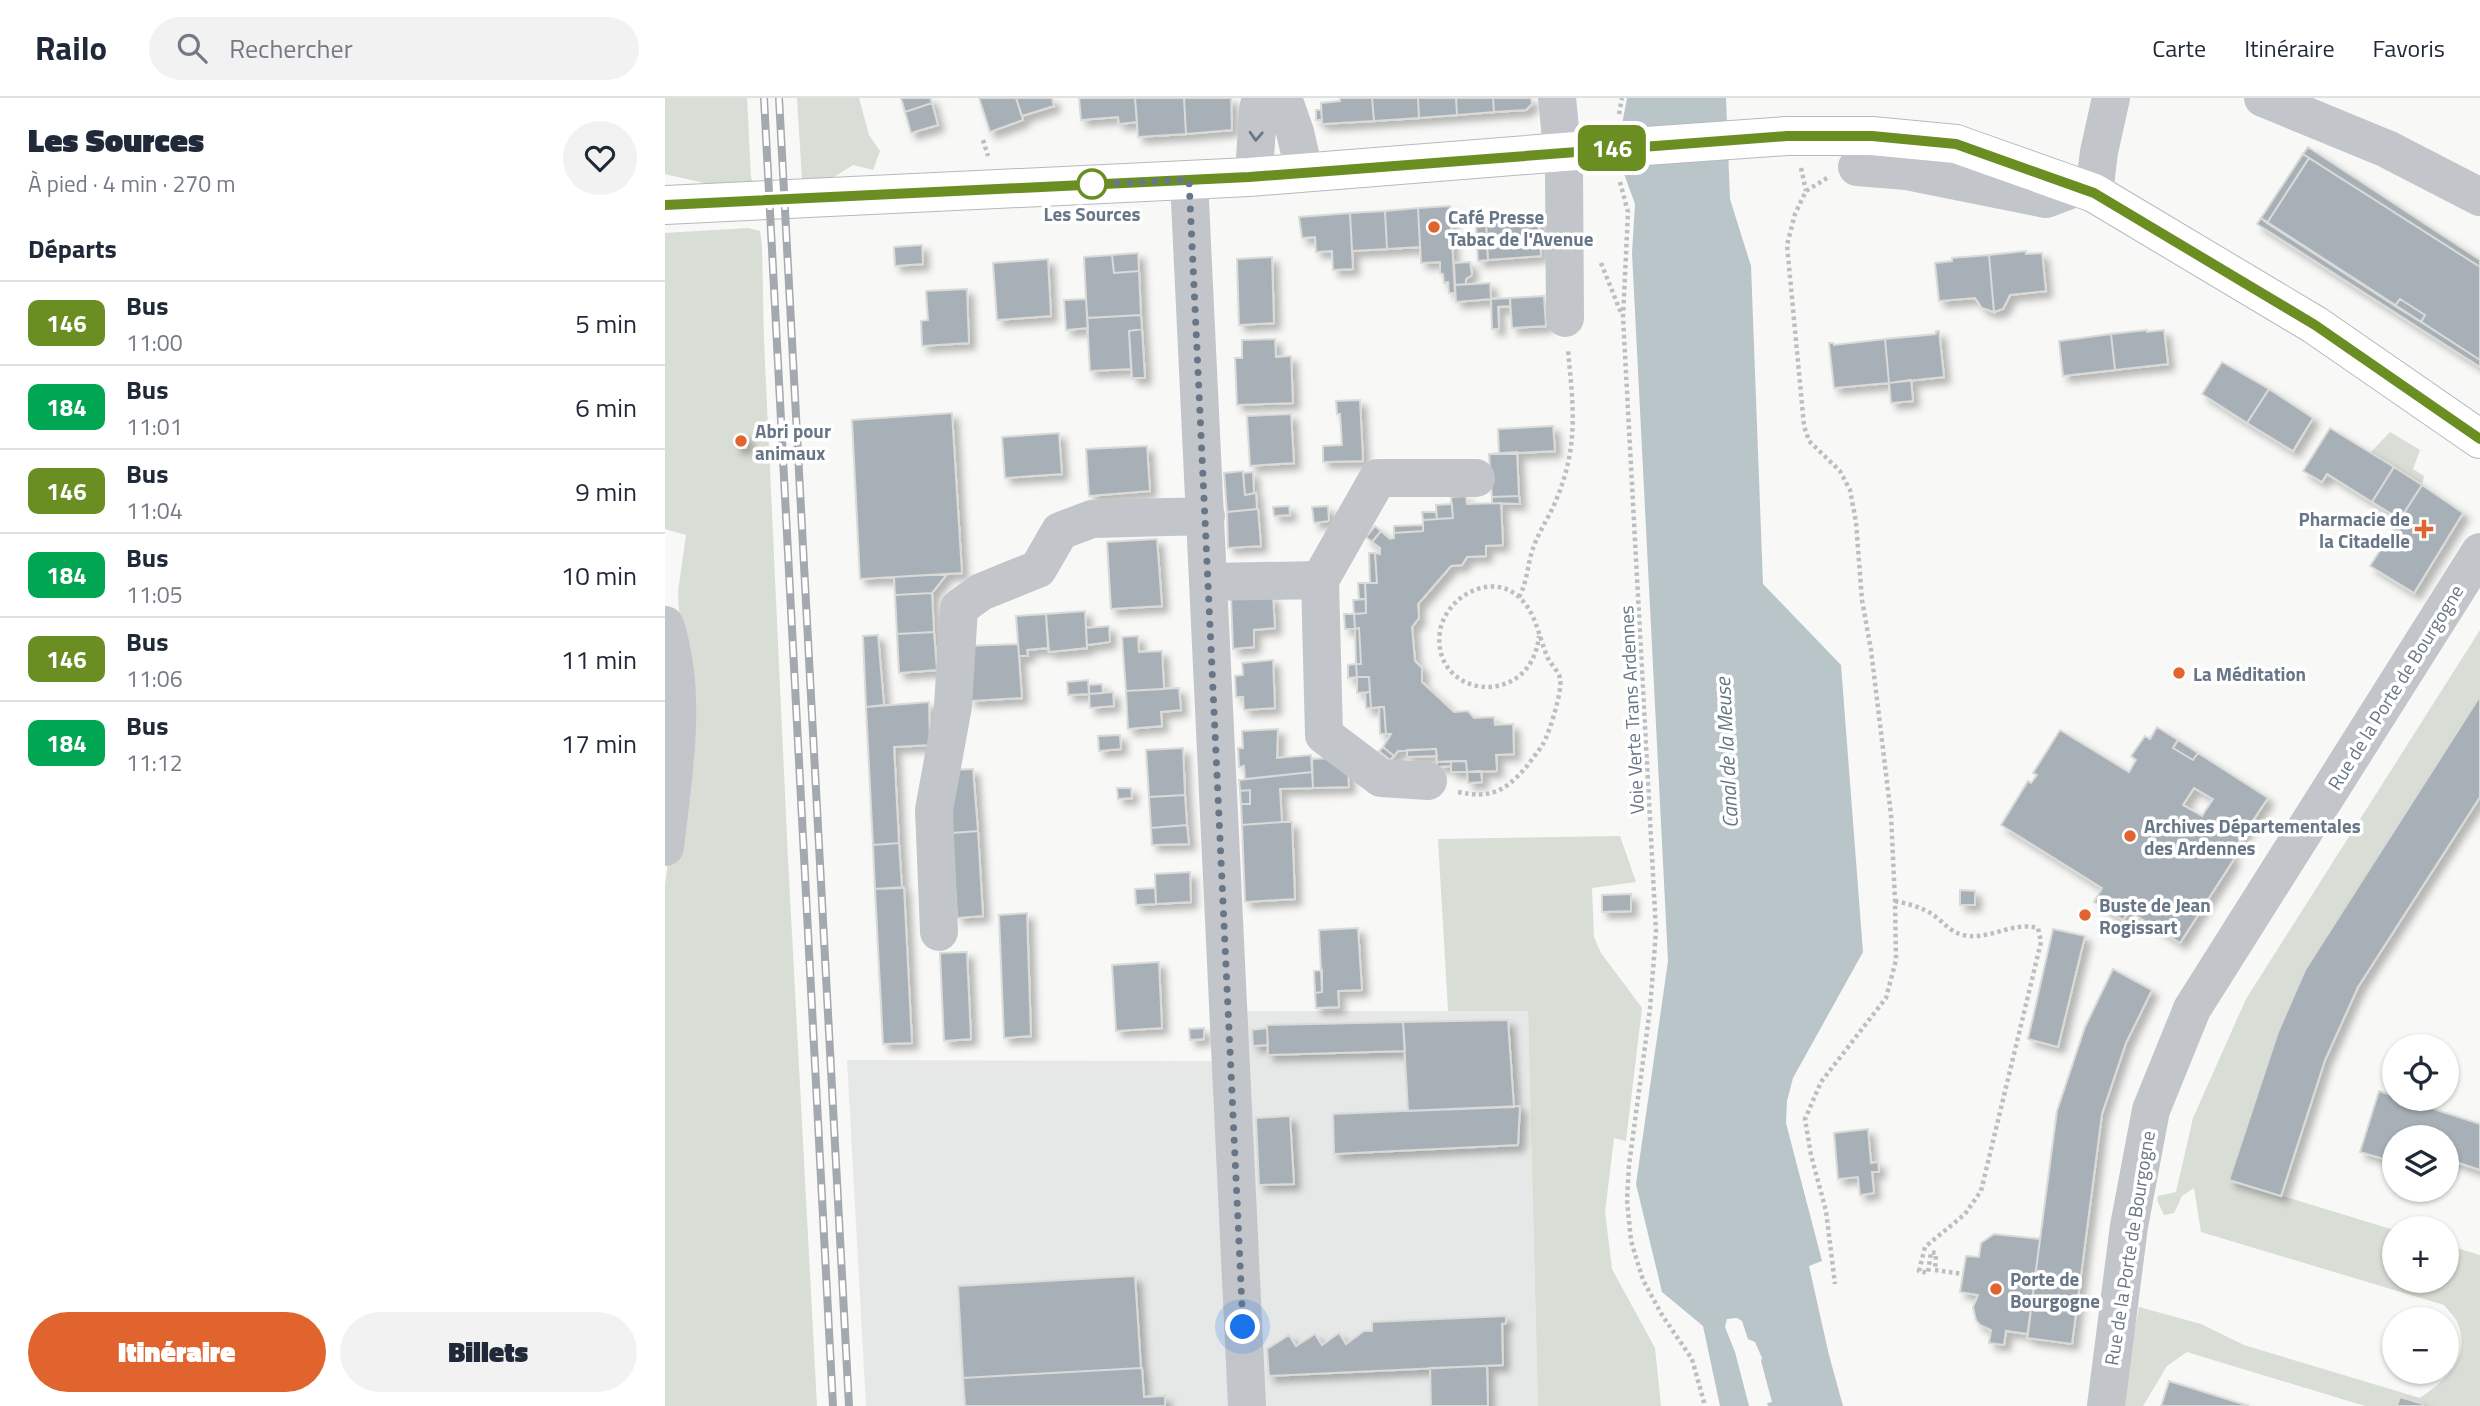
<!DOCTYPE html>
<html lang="fr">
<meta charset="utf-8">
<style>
body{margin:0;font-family:"Titillium Web",sans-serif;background:#f2f2f3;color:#1f2937;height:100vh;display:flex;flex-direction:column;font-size:26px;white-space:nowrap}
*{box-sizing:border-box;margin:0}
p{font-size:23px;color:#747a83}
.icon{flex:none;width:38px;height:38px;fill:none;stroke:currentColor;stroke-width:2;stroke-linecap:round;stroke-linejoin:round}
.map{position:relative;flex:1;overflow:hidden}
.side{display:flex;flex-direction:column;background:#fff;width:665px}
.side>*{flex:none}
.badge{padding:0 14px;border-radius:10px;font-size:24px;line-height:46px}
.controls{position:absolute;left:1717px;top:936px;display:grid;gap:14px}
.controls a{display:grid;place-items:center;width:77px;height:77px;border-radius:50%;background:#fff;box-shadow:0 2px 5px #0004;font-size:35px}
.you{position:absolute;width:35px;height:35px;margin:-18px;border:5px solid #fff;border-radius:50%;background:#1a73e8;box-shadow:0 0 0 10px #1a73e833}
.map>.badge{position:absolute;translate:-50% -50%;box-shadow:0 0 0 4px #fff}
h2{padding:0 28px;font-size:26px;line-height:63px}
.round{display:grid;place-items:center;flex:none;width:74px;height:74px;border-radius:37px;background:#f2f2f3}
.headline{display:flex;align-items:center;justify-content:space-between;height:119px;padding:0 28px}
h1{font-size:33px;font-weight:800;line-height:52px}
.action{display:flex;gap:14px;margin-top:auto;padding:14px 28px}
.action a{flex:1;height:80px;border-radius:42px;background:#e1632d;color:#fff;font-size:28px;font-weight:800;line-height:80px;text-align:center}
.action a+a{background:#f2f2f3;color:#1f2937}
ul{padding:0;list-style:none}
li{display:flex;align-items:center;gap:21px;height:84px;padding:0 28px;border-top:2px solid #e0e1e3}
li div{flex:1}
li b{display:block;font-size:26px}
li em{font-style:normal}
li .badge{min-width:77px;font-weight:700;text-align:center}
header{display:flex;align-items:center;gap:42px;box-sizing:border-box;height:98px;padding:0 35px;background:#fff;border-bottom:2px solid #e0e1e3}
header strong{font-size:33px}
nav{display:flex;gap:38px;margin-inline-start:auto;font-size:24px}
.search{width:490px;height:63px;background:#f2f2f3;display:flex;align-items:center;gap:18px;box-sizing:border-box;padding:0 24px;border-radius:38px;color:#747a83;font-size:26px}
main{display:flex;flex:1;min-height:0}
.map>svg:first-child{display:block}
.built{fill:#e6e7e7}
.green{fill:#d8ddd5}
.water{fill:#bac5ca}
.building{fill:#a8b0b7;stroke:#dadad8;stroke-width:2;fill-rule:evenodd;filter:url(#shadow)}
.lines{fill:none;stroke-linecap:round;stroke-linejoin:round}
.major-casing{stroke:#b5b9be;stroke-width:40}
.path{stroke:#bcbec1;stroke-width:4.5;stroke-dasharray:3.5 3.5;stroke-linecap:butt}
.minor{stroke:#c2c5ca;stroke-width:38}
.major{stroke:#fff;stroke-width:38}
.rail-casing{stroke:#a3a9af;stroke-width:8}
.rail{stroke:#fff;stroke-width:5;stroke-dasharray:16;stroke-linecap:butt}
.major-bridge-casing{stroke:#b5b9be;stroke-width:40;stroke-linecap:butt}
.major-bridge{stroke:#fff;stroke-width:38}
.oneway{stroke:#687787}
.line-casing{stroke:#fff;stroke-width:16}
.line{stroke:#6b8e23;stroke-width:10}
.walk{stroke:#687787;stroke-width:7;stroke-dasharray:0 12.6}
.stop-dot{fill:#fff;stroke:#6b8e23;stroke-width:3.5}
.poi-dot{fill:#e1632d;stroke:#fff;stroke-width:2.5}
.labels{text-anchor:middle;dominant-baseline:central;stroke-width:7;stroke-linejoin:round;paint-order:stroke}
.stop-label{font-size:19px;font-weight:bold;fill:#687787;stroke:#fff}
.poi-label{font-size:19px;font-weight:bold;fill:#687787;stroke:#fff;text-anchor:start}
.street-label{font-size:19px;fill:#687787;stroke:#fff}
.water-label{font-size:21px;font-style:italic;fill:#637782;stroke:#fff}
</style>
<header>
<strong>Railo</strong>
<div class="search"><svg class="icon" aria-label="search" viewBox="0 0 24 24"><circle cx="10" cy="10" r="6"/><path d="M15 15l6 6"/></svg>Rechercher</div>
<nav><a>Carte</a><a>Itinéraire</a><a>Favoris</a></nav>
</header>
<main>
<section class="side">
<div class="headline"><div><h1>Les Sources</h1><p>À pied · 4 min · 270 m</p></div><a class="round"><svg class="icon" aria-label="heart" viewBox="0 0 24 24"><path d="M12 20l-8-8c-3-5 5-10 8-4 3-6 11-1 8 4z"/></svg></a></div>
<h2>Départs</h2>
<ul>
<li><span class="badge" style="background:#6b8e23;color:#fff">146</span><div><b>Bus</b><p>11:00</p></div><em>5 min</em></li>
<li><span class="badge" style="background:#00a651;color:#fff">184</span><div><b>Bus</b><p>11:01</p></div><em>6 min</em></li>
<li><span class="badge" style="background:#6b8e23;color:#fff">146</span><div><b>Bus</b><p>11:04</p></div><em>9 min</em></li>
<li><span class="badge" style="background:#00a651;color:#fff">184</span><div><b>Bus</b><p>11:05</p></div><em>10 min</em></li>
<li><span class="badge" style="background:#6b8e23;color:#fff">146</span><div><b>Bus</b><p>11:06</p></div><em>11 min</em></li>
<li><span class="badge" style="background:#00a651;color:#fff">184</span><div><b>Bus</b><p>11:12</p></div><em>17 min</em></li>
</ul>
<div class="action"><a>Itinéraire</a><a>Billets</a></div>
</section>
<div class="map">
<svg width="1815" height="1308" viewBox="0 0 1815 1308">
<defs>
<filter id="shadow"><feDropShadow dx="6" dy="6" stdDeviation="3.5" flood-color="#0004"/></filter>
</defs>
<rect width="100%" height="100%" fill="#f8f8f6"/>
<path class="built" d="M551,913H863L873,1308H201L182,962L552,963Z"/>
<path class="green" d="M0,0H82L86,79L91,92L78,94L0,76Z
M132,0H194L204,37L215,53L208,72L188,67L158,86L137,81Z
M83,130L95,133L97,148L99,243L123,761L152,1308H0V787L8,727L18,596L13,493L21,437L0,431V135Z
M1725,334L1755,352L1748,371L1759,378L1757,387L1705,355Z
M1815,532V598L1640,872L1565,1082L1729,1132V1183H1782V1147L1815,1157V1308H1700L1522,1254L1502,1268L1478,1308H1455L1474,1209L1536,1226L1579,1247L1755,1300C1781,1282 1806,1261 1793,1226C1791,1219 1783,1213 1779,1207L1536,1134L1529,1090L1517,1098L1509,1115L1499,1117L1492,1102L1493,1098L1511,1094L1528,1020L1581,901Z
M955,738L971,784L927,790L929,839L936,855L977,910L961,1043L949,1040L940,1114L947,1171L990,1250L996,1308H873L863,913H783L773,741Z"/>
<path class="water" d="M962,0H1061L1065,101L1086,168L1098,486L1176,567L1198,854L1128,980L1122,1003L1121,1025L1157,1163L1144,1168L1164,1257L1178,1308H1103L1102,1305L1107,1304L1096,1263L1097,1260L1090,1244L1083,1241L1077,1223L1072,1220L1062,1221L1060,1229L1070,1254L1084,1308H1055L1038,1228L997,1194L971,1086L1003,863L967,155L970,106L958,73L956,32Z"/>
<path class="building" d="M236,0H265L267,5L240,14Z
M314,0H351L358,22L325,34Z
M351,0H387L389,8L357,18Z
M414,0H470L472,24L454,26L453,19L416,22Z
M470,0H519L521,36L473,39Z
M519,0H566L567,32L521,36Z
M675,0H707L709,23L657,26L656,5L675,3Z
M707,0H753L754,20L709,23Z
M753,0H791L792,17L754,20Z
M791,0H828L829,14L792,17Z
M828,0H866L867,6L861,12L829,14Z
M267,5L273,27L246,35L240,14Z
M651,12H656L657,22H651Z
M1643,49L1815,162V169L1638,56Z
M1638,56L1644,60L1602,125L1596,120Z
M1644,60L1815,169V262L1756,224L1760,217L1735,201L1730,208L1602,125Z
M785,108L790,195H784L783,184L779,185L778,176L775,175V164L756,165L753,110Z
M753,110L755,149L722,151L720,113Z
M720,113L722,151L687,153L685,115Z
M685,115L688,171L668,172L667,153L651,154L650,139L637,140L634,119Z
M873,117L876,158L823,162L821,120Z
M1596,120L1815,262V269L1592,126Z
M821,127L823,162L813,163L811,128Z
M257,147L258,166L230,168L229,149Z
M1361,153V156L1377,155L1381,193L1345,197L1338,211L1329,214L1324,157Z
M473,155L474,173L449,175L447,157Z
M447,157L449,175L474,173L476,217L422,220L419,159Z
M1324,157L1329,214L1317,210L1310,200L1274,203L1270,165L1287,163V160Z
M607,159L609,225L574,227L572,161Z
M383,161L386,218L332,222L328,165Z
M805,164L807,177L801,181V186L790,187L789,165Z
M825,185L826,201L791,204L790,187Z
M302,191L304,245L257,248L256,223L263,222L261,193Z
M879,198L881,228L847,230L845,200Z
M845,200V208L833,209L834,231H827L826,201Z
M421,201L423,230L401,232L399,202Z
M1735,201L1760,217L1756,224L1730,208Z
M476,217L477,231L464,233L466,271L425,273L422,220Z
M477,231L480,280H467L464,233Z
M1482,232V234L1499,232L1503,266L1450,272L1446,236Z
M1271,233H1274L1279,279L1224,285L1220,241L1271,236Z
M1446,236L1450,272L1398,278L1394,243Z
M610,241L611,259L626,258L628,305L572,307L570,260H577V242Z
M1220,241L1224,285L1169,290L1164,245H1168L1169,247Z
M1557,264L1604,291L1582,325L1537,296Z
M1246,282L1248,303L1226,305L1224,285Z
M1604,291L1648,320L1628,353L1582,325Z
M695,302L698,363L658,364V348L677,347L675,316H672L671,303Z
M287,315L297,475L195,481L187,322Z
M626,316L629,365L585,368L582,318Z
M888,328L890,353L834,356L833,331Z
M1665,330L1729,369L1707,404L1662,376L1657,384L1638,373Z
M394,335L397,376L340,380L337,339Z
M82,337L81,350L70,349V338Z
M482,348L485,393L424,398L421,351Z
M852,354L854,398L827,399L824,356Z
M1729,369L1757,387L1735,421L1707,404Z
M578,373L580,397L591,395L592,411L562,414L559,375Z
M588,374L589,395L580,397L578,375Z
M1757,387L1798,415L1749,495L1705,468Z
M801,398L802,406L836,405L838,447L821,448V458L802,459L797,467L786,468L753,506L754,520L747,529L750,563L757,570V584L789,614L803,613L809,620L829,619L830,627L848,626L849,656L831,657L832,673L802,674L801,663L772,664L771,651L733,653L729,658L718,649L726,636H721L719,609L706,610L704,579H692L691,566H696L694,530L690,531L689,516L701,515L700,485H712L710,455L715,456V450L707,444L716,433L725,441L729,440V435L758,433V422L788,420L786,399Z
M854,398L855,406L827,405V399Z
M787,406L788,420L772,421L771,407Z
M624,408L625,417L609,418L608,409Z
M663,408L664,423L649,425L647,409Z
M593,411L596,448L563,450L562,414Z
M757,414H771L772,421L758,422Z
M758,427V433L729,435V428Z
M710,428L716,433L707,444L701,439Z
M492,441L497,508L446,511L442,444Z
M704,455H710L712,485H705Z
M282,476L267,495L230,497L229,479Z
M693,485H700L701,501H694Z
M267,495L269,534L232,536L230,497Z
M608,498L610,530L589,532V549L568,551L566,501Z
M701,501V515L689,516L688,502Z
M420,513L422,550L384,554L381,516Z
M381,516L383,550L362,552L363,558H354L351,518Z
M679,516H689L690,531H680Z
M444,528L445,544L422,547L421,530Z
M694,530L696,566H691L690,531Z
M269,534L272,572L234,575L232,536Z
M213,537L219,607L201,609L198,538Z
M473,538L474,554L497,553L499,591L461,593L457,539Z
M353,546L357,600L305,603L302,548Z
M608,562L610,610L579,612L578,599H571L570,578L578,577L577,565Z
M691,566L692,579L683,580V567Z
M692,579H704L705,594L692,595Z
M423,582L424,596L403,597L402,584Z
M437,586L438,595L424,596V587Z
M514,590L516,612L496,614L497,628L463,631L461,593Z
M448,594L449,608L425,610L424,596Z
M705,594L706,610H701L700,595Z
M1815,598V699L1693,889L1660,962L1616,1098L1564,1082L1613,934L1640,872Z
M264,604L265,647L229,649L234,745L208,747L201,609Z
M714,609H719L721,636H715Z
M1492,629L1513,642L1508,650L1528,662L1533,655L1603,700L1564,758L1569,761L1515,845L1464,813L1458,822L1429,804L1437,790L1336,727L1363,683L1366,685L1372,677L1368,675L1395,632L1464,674L1471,662L1466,658L1480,638L1485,641ZM1529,690L1548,701L1537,718L1518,707Z
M613,631L612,660L646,657L647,674L580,681L579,668L574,669L573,650H578L577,633Z
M455,637L456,651L434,653L433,638Z
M1513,642L1533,655L1528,662L1508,650Z
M718,649L729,658L725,662L714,653Z
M518,650L520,697L484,699L481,652Z
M771,651L772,658L742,659V652Z
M682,659L684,689L648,690L647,661Z
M786,663V668L772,669V664Z
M786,663H801L802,674H786Z
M308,671L313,733L287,735L284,672Z
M816,673L817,684L803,685L802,674Z
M647,674L648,690L615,691L617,724L577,727L576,706H585V692L575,693L574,682Z
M452,690H466L467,700L453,701Z
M585,692V706H576L575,693Z
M520,697L522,727L486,730L484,699Z
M617,724H627L630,801L580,804L577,727Z
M522,727L524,746L487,747L486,730Z
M313,733L318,818L292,820L287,735Z
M234,745L237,790L210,791L208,747Z
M525,774L526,804L491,806L490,776Z
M239,789L247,945L218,946L210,791Z
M490,790L491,806L471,807L470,791Z
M1295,792L1310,793V807H1295Z
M966,796V813L937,814V797Z
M362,815L366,938L339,940L334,817Z
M693,830L697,892L673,893L674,909L651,910L650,895L657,894L654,832Z
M1388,831L1420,838L1393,949L1363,941Z
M302,854L306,941L279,943L275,855Z
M494,864L497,930L451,933L447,867Z
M1448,871L1487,892L1461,945L1437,1016L1407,1246L1362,1240L1392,1013L1420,929Z
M657,872V894L650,895L649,873Z
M843,922L849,1009L743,1013L738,924Z
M738,924L740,953L603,957L602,927Z
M539,930V941L525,942L524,931Z
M602,930L603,947L588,948L587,932Z
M1714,993L1729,998V1001H1738L1815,1026V1072L1788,1063L1782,1072V1040H1729V1064L1695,1054Z
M855,1008L853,1047L669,1056L668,1016Z
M625,1018L629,1086L594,1087L591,1020Z
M1203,1031L1206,1065L1213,1064L1214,1074H1207L1209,1095L1195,1097L1193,1079L1173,1081L1169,1035Z
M1329,1136L1375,1141L1363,1236L1341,1233L1339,1247L1324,1245L1326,1232L1315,1227L1311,1222L1308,1209L1313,1197L1295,1194L1301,1158L1314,1159L1316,1145Z
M470,1178L476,1270L298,1280L293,1188Z
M841,1218V1225L837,1226L838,1267L604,1278L602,1251L624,1237L631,1248L650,1236L657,1247L674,1235L681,1246L699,1233H707V1224Z
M822,1268L823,1308H766L765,1270Z
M477,1270L479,1299L500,1298V1308H300L298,1280Z
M1504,1283L1584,1308H1496Z
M1735,1299L1758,1306V1308H1732Z"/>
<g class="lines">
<defs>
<path id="major" d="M1122,38H1207L1291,46L1429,95L1650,227L1815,341
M0,107L584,79L924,52"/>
</defs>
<use href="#major" class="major-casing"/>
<path class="path" d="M954,16L957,0
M318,42L323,58
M1136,70L1141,93
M1162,80L1141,93L1130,116L1122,147L1139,328L1144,343L1175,373L1185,392L1191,424L1197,502L1206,552L1226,717L1230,803L1231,862L1221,900L1156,984L1140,1021L1146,1057L1161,1113L1170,1186
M955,84L963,114L958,219L991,833L985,911L964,1067L962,1102L966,1143L978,1182L997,1217L1027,1261L1040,1308
M936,165L956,215
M854,499C863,483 862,465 869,448C875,431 886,416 892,400C914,346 908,307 903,252
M793,694C826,701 841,693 862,668C867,661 873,654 878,646C884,636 898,592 895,580C893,572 885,566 882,558C874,539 871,516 856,501C828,472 781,498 775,533C765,600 866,613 874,538
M1230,803C1244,806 1260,810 1271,819C1280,826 1286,834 1298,837C1325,843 1346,823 1373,830L1376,844L1316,1093L1300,1116L1260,1149L1254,1173L1263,1175L1266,1154L1271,1155L1270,1172L1298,1176"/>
<path class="minor" d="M618,0L630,34L639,73
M892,0L899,71L900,220
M1598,0L1722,51L1815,99
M1192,69L1242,73L1381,101L1413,89
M589,77L593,11L596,0
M524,82L582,1308
M1429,95L1434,54L1446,0
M655,482L713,380H811
M543,484L655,482L659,637L716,680L763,683
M0,527C23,598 8,677 0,749
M274,834L269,712L288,608L294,510L316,494L373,471L395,433L427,421L541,418
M1441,1308L1464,1128L1486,1012L1527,911L1815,454"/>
<use href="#major" class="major"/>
<defs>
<path id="rail" d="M99,0L168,1308
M114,0L184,1308"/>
</defs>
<use href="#rail" class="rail-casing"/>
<use href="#rail" class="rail"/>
<defs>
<path id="major-bridge" d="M924,52L1122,38"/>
</defs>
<use href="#major-bridge" class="major-bridge-casing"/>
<use href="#major-bridge" class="major-bridge"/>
</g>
<defs><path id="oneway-chevron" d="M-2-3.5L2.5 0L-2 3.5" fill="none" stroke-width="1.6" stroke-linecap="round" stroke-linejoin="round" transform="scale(1.75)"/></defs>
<use class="oneway" href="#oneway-chevron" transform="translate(591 38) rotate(93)"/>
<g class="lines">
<defs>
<path id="line" d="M0,107L584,79L1122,38H1207L1291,46L1429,95L1650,227L1815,341"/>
</defs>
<use href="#line" class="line-casing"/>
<use href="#line" class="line"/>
<path class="walk" d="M427,86L524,82L578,1229"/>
</g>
<circle class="stop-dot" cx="427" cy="86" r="14"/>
<g class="poi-dot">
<circle cx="769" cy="129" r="7"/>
<circle cx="76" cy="343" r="7"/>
<path d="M1755.5 420.5h7v7h7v7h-7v7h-7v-7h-7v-7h7z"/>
<circle cx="1514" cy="575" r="7"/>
<circle cx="1465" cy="738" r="7"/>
<circle cx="1420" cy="817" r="7"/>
<circle cx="1331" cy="1191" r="7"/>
</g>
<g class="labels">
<g class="stop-label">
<text x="427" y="115">Les Sources</text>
</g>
<g class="poi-label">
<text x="783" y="118">Café Presse<tspan x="783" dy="22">Tabac de l'Avenue</tspan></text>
<text x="90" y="332">Abri pour<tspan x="90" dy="22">animaux</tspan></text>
<text x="1745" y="420" text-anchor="end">Pharmacie de<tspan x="1745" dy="22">la Citadelle</tspan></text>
<text x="1528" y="575">La Méditation</text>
<text x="1479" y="727">Archives Départementales<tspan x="1479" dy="22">des Ardennes</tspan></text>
<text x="1434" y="806">Buste de Jean<tspan x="1434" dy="22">Rogissart</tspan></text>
<text x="1345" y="1180">Porte de<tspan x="1345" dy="22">Bourgogne</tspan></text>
</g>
<g class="street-label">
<text transform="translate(1730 589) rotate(-58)">Rue de la Porte de Bourgogne</text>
<text transform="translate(966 612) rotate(-93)">Voie Verte Trans Ardennes</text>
<text transform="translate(1464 1150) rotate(-81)">Rue de la Porte de Bourgogne</text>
</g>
<g class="water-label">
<text transform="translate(1061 655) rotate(-93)">Canal de la Meuse</text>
</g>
</g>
</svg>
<div class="controls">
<a><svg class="icon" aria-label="locate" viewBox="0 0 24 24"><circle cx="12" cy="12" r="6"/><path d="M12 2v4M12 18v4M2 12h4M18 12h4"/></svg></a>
<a><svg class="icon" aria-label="layers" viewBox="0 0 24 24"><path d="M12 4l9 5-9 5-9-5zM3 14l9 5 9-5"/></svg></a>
<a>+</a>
<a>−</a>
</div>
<div class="you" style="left:578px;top:1229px"></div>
<b class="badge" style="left:947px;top:50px;background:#6b8e23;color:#fff">146</b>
</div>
</main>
